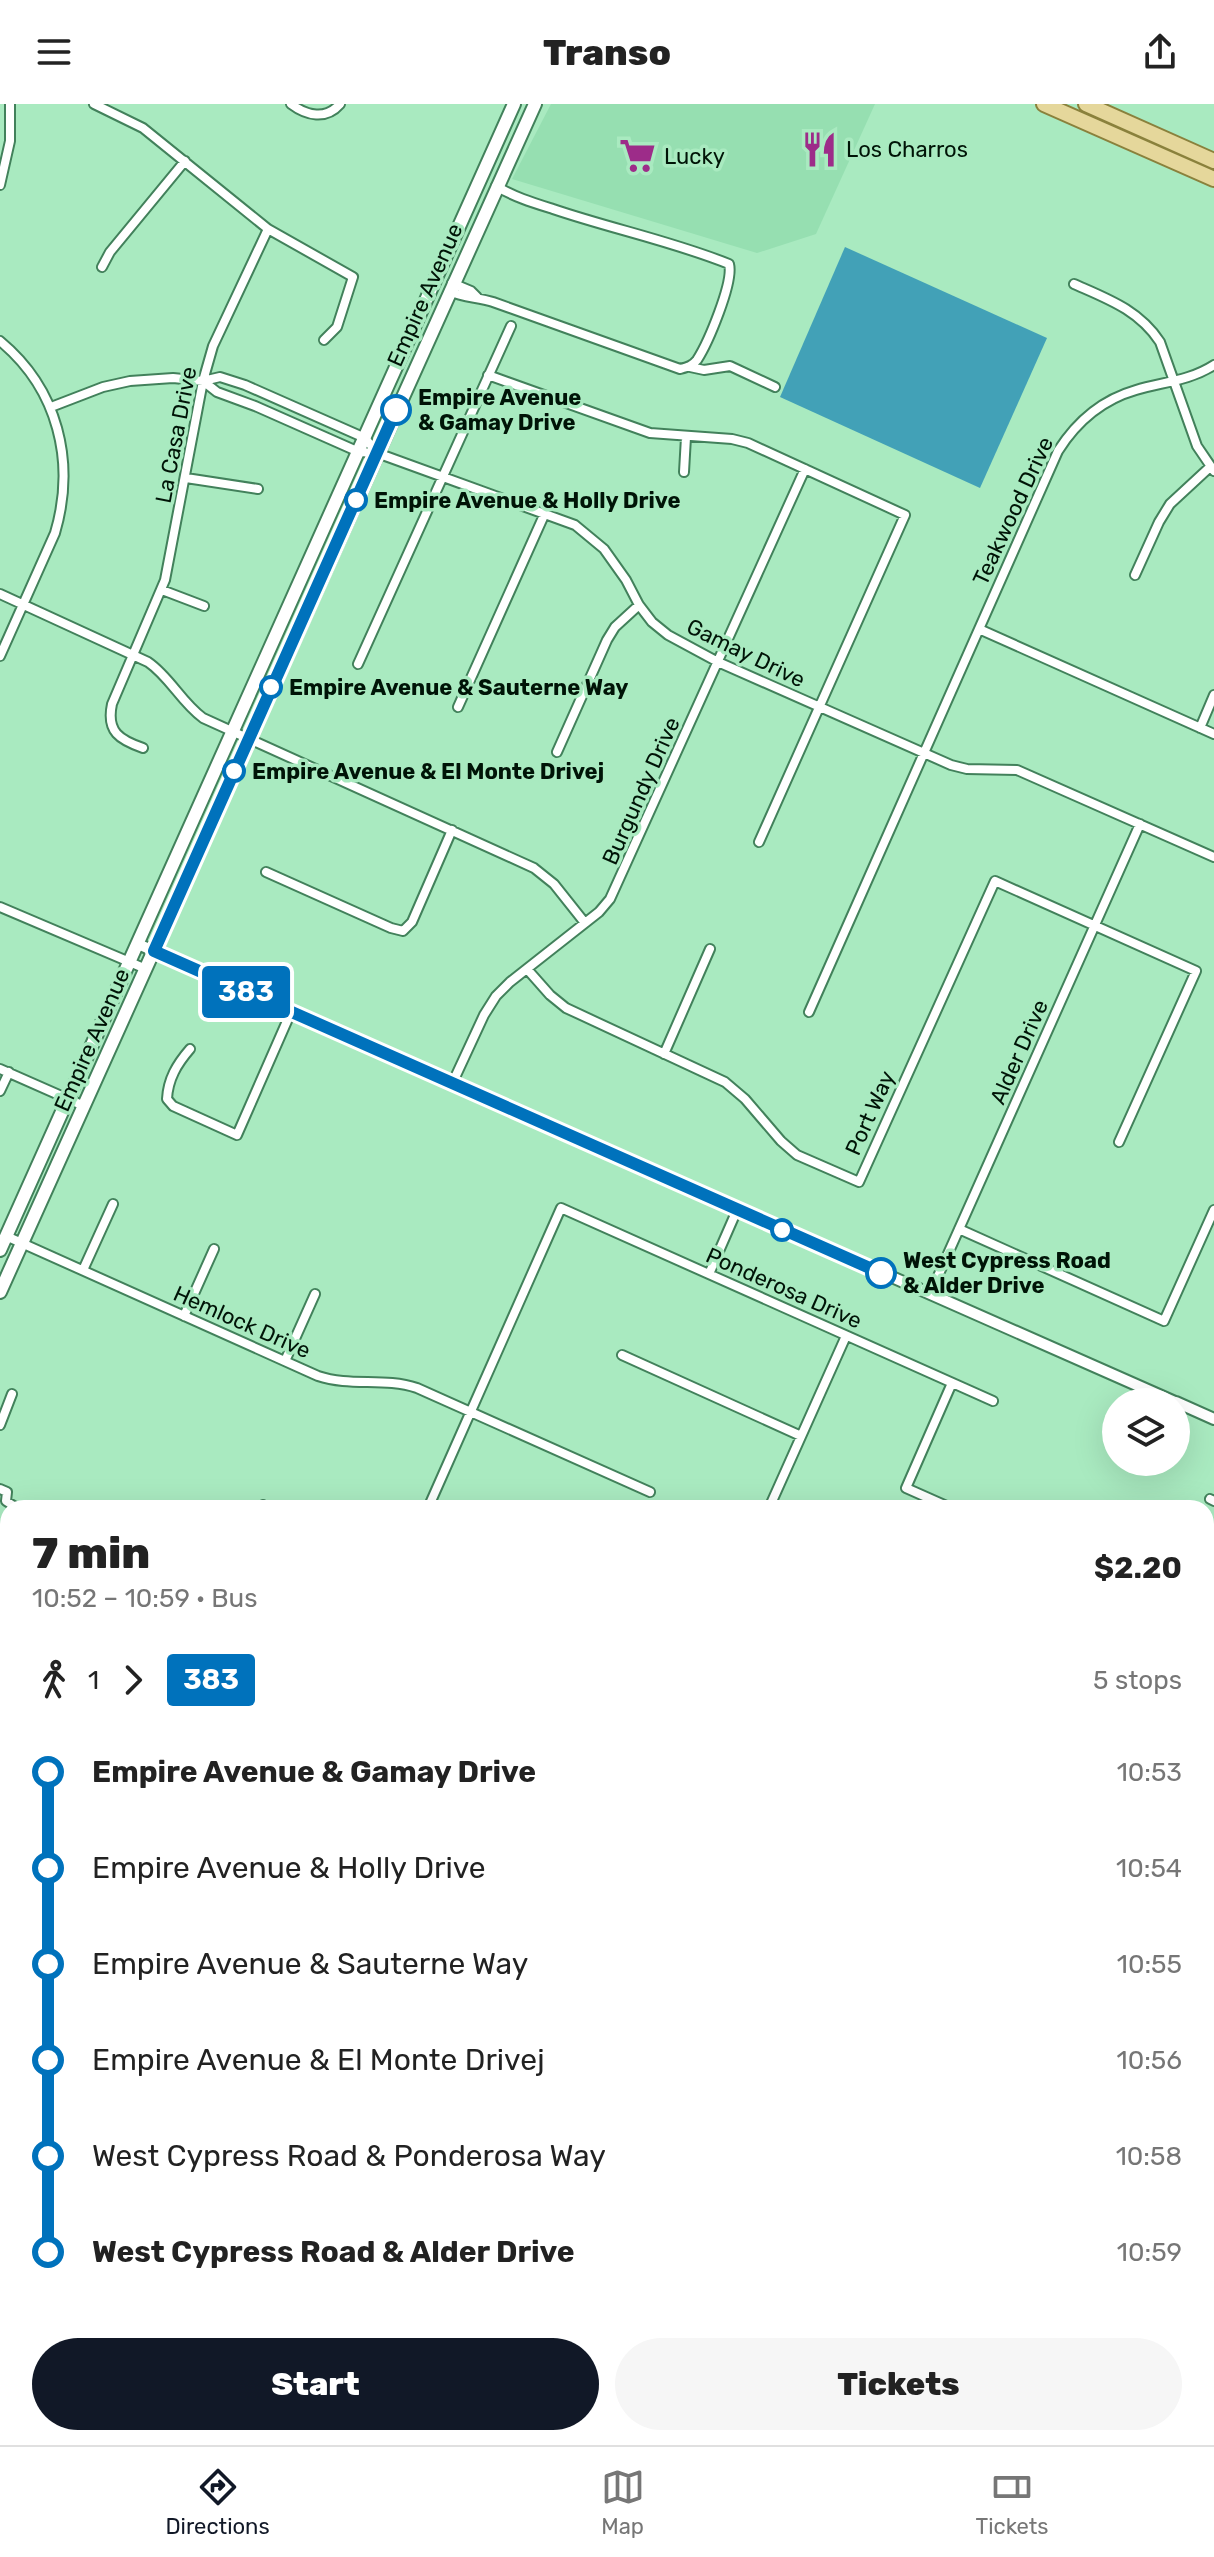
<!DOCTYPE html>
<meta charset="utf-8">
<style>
body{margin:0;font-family:Rubik,sans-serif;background:#f6f6f6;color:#222;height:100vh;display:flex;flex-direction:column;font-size:30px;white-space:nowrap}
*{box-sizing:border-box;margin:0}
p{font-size:26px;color:#767676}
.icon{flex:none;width:44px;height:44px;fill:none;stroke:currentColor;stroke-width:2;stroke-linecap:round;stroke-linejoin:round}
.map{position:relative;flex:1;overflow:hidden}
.sheet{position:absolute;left:0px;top:1396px;width:1214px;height:946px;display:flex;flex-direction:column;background:#fff;border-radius:24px 24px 0 0;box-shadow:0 8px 32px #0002}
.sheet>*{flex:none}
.badge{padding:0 16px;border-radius:6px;font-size:28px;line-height:52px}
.tools{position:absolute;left:1102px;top:1284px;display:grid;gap:16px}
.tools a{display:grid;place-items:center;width:88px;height:88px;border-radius:50%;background:#fff;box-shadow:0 8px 32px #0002;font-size:40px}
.map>.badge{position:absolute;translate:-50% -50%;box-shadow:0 0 0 4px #fff}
.legs{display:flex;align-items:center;gap:12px;height:88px;padding:0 32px;font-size:26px}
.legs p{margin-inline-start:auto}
.summary{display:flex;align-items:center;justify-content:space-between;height:136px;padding:0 32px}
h1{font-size:44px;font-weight:800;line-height:60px}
.cta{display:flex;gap:16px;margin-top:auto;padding:16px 32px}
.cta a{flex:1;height:92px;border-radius:48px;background:#111827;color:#fff;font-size:32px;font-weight:800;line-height:92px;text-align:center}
.cta a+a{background:#f6f6f6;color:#222}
ul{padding:0 32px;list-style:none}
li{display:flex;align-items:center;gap:28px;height:96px;font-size:30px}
li i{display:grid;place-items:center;width:12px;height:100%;margin:0 10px;background:currentColor}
li i::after{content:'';width:20px;height:20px;margin:-10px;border:6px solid;border-radius:50%;background:#fff}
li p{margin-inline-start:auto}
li:first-child i{background:linear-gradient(#0000 50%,currentColor 0)}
li:last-child i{background:linear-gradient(currentColor 50%,#0000 0)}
header{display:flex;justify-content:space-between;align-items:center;height:104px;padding:0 32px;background:#fff;font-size:36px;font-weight:800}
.menu{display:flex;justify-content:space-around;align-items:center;height:112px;border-top:2px solid #e0e0e0;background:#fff;font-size:22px;color:#767676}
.menu a{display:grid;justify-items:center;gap:4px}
.menu .current{color:#111827}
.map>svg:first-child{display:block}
.built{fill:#96dfb1}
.green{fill:#cd90be}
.water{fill:#42a1b7}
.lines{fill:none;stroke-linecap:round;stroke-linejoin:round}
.canal{stroke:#42a1b7;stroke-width:10}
.minor-casing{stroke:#42815b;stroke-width:12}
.tertiary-casing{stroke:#42815b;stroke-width:14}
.secondary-casing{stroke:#42815b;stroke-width:16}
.primary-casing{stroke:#8a813c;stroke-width:18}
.minor{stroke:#fff;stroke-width:8}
.tertiary{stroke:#fff;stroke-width:10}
.secondary{stroke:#fff;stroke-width:12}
.primary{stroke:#e5d79b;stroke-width:14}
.line-1-casing{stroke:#fff;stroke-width:18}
.line-1{stroke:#0072bc;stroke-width:12}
.stop-1-dot{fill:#fff;stroke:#0072bc;stroke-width:4}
.labels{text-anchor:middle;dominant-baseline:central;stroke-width:7;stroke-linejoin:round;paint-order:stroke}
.poi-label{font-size:22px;fill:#001407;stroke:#a9eac0;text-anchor:start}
.street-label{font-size:22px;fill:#001407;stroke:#a9eac0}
.stop-label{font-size:22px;font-weight:bold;fill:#001407;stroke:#a9eac0;text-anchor:start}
</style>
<header><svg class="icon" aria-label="menu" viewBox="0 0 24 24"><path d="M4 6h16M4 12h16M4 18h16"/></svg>Transo<svg class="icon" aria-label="share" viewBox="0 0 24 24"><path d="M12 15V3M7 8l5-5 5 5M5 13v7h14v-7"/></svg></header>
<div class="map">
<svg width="1214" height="2341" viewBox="0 0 1214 2341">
<rect width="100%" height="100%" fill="#a9eac0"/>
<path class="built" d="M551,0H875L816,130L757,149L512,75Z"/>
<path class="green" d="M251,2334H551L548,2341H248Z"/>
<path class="water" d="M845,143L1047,234L980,384L780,293Z"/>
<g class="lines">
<path class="canal" d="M1206,1979L1214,1982
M0,2005L8,2007"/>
<defs>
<path id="minor" d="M94,0L143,24L268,125L353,173L337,223L324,236
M291,0C307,12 326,16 340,0
M0,81L10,37V0
M102,163L110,148L185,57
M452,179L471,187L477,193
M1074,180C1108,195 1139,206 1160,238L1197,342L1214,367
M449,187C464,194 477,193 493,198L680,265C688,263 692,262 697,256C708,239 734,178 729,160C672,137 612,125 553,105C534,99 514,93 496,82
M0,237C58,285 76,358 55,429L0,552
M690,263L704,266L730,262L775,283
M488,271L650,329L732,335L748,339L905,411L759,738
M203,277L217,288L255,302L359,348L377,349L575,421L604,445L626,476L639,501L652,518L668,531L718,558L951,661L967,665L1017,666L1214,753
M51,303L103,283L130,277L173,274L203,277L220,273L245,281L365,334L377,349
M684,368L686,333
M186,374L258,385
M1135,471L1159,418L1170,400L1210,363
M162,486L204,502
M0,490L148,558C170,573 181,598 203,614L534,764L554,780L585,819
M979,525L1214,630
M358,560L511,222
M458,603L545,409
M1200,624L1214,591
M143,644C120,636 106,628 112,600L165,476L203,277L213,242L268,125
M557,648L607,536L615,523L639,501
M266,768L391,824L403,827L412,818L452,726
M0,803L146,865
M527,865L550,891L566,904L725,978L745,995L781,1037L797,1051L859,1078L995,777L1196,867L1119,1038
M809,908L1058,347C1077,317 1101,296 1136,286C1163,278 1189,277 1214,261
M190,945C177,960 168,975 167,995L173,1002L237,1031L291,908
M664,950L710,845
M0,965L84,1002
M452,980L484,911L496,892L510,878L599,808L610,795L805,365
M0,987L9,968
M959,1125L1164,1217L1214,1106
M6,1132L318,1272C351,1283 384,1273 417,1284L650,1388
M83,1166L113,1100
M709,1170L737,1106
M930,1190L1140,720
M184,1212L214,1145
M622,1251L801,1332
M285,1257L315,1190
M0,1321L12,1290
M0,1385L7,1388L6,1397L17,1404
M1210,1395L1214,1397
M262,1404L263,1401
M428,1404L561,1104L993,1297
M769,1404L846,1232
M951,1404L906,1384L952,1279
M1206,1477L1214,1464
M0,1589L8,1592
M0,1712L8,1715
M1206,1749L1214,1753
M0,1835L8,1839
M1206,1876L1214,1879
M1206,2200L1214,2203
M0,2258L8,2240
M0,2284L8,2288
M111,2334L127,2341
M88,2341L92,2334
M186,2341L190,2334
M723,2341L727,2334"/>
<path id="tertiary" d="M138,840L1175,1298
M1176,1298L1214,1315"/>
<path id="secondary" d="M0,1146L514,0
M0,1188L535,0
M0,2040L8,2044
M0,2064L8,2067
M645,2334L661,2341
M691,2334L707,2341"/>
<path id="primary" d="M1044,0L1214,75
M1086,0L1214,57"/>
</defs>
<use href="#minor" class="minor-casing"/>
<use href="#tertiary" class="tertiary-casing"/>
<use href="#secondary" class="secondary-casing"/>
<use href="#primary" class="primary-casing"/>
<use href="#minor" class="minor"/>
<use href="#tertiary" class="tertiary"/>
<use href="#secondary" class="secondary"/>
<use href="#primary" class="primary"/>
</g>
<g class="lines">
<defs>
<path id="line-1" d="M396,306L154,847L881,1169"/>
</defs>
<use href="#line-1" class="line-1-casing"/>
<use href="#line-1" class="line-1"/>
</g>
<defs>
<symbol id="restaurant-bare" viewBox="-9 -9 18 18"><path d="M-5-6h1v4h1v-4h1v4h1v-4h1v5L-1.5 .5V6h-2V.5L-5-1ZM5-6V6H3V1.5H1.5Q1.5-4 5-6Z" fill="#9d2c89" stroke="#a9eac0" stroke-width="2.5" paint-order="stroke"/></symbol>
<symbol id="supermarket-bare" viewBox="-9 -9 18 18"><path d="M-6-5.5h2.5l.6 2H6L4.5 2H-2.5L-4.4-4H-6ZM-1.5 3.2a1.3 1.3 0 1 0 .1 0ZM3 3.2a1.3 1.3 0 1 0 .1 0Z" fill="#9d2c89" stroke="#a9eac0" stroke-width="2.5" paint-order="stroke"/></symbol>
</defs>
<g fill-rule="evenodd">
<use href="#restaurant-bare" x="794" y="20" width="51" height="51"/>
<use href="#supermarket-bare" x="612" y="26" width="51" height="51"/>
</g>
<g class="stop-1-dot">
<circle cx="396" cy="306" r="14"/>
<circle cx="356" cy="396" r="10"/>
<circle cx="271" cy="583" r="10"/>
<circle cx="234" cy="667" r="10"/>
<circle cx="782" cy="1126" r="10"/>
<circle cx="881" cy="1169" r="14"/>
</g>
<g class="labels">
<g class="poi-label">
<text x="846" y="45">Los Charros</text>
<text x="664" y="52">Lucky</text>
</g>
<g class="street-label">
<text transform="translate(425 191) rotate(-66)">Empire Avenue</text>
<text transform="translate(176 331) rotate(-79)">La Casa Drive</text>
<text transform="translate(1013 407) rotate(-65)">Teakwood Drive</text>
<text transform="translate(746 549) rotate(26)">Gamay Drive</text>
<text transform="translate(641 687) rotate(-66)">Burgundy Drive</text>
<text transform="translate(92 936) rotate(-66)">Empire Avenue</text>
<text transform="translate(1019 948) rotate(-66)">Alder Drive</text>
<text transform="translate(870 1009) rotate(-66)">Port Way</text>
<text transform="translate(784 1184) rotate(24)">Ponderosa Drive</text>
<text transform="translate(242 1218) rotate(24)">Hemlock Drive</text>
</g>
<g class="stop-label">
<text x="418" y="293">Empire Avenue<tspan x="418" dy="25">&amp; Gamay Drive</tspan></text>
<text x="374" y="396">Empire Avenue &amp; Holly Drive</text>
<text x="289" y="583">Empire Avenue &amp; Sauterne Way</text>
<text x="252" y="667">Empire Avenue &amp; El Monte Drivej</text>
<text x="903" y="1156">West Cypress Road<tspan x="903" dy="25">&amp; Alder Drive</tspan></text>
</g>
</g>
</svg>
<div class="tools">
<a><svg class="icon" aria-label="layers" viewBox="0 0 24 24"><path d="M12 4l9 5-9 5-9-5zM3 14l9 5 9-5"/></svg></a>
</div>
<b class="badge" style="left:246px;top:888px;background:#0072bc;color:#fff">383</b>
<section class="sheet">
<div class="summary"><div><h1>7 min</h1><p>10:52 – 10:59 · Bus</p></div><b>$2.20</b></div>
<div class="legs"><svg class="icon" aria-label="walk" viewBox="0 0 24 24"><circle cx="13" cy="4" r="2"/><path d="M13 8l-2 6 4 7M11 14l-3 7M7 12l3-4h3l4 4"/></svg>1<svg class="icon" aria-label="forward" viewBox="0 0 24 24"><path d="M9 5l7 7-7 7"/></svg><b class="badge" style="background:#0072bc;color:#fff">383</b><p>5 stops</p></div>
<ul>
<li><i style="color:#0072bc"></i><b>Empire Avenue &amp; Gamay Drive</b><p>10:53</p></li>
<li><i style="color:#0072bc"></i><span>Empire Avenue &amp; Holly Drive</span><p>10:54</p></li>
<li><i style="color:#0072bc"></i><span>Empire Avenue &amp; Sauterne Way</span><p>10:55</p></li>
<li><i style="color:#0072bc"></i><span>Empire Avenue &amp; El Monte Drivej</span><p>10:56</p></li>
<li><i style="color:#0072bc"></i><span>West Cypress Road &amp; Ponderosa Way</span><p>10:58</p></li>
<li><i style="color:#0072bc"></i><b>West Cypress Road &amp; Alder Drive</b><p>10:59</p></li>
</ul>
<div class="cta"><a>Start</a><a>Tickets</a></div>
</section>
</div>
<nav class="menu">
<a class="current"><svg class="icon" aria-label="directions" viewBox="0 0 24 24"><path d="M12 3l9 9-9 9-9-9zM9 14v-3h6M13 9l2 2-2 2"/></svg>Directions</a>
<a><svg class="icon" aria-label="map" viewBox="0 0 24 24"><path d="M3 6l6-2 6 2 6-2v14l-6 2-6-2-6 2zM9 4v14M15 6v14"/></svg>Map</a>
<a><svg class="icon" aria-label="tickets" viewBox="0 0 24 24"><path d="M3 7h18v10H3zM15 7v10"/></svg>Tickets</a>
</nav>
